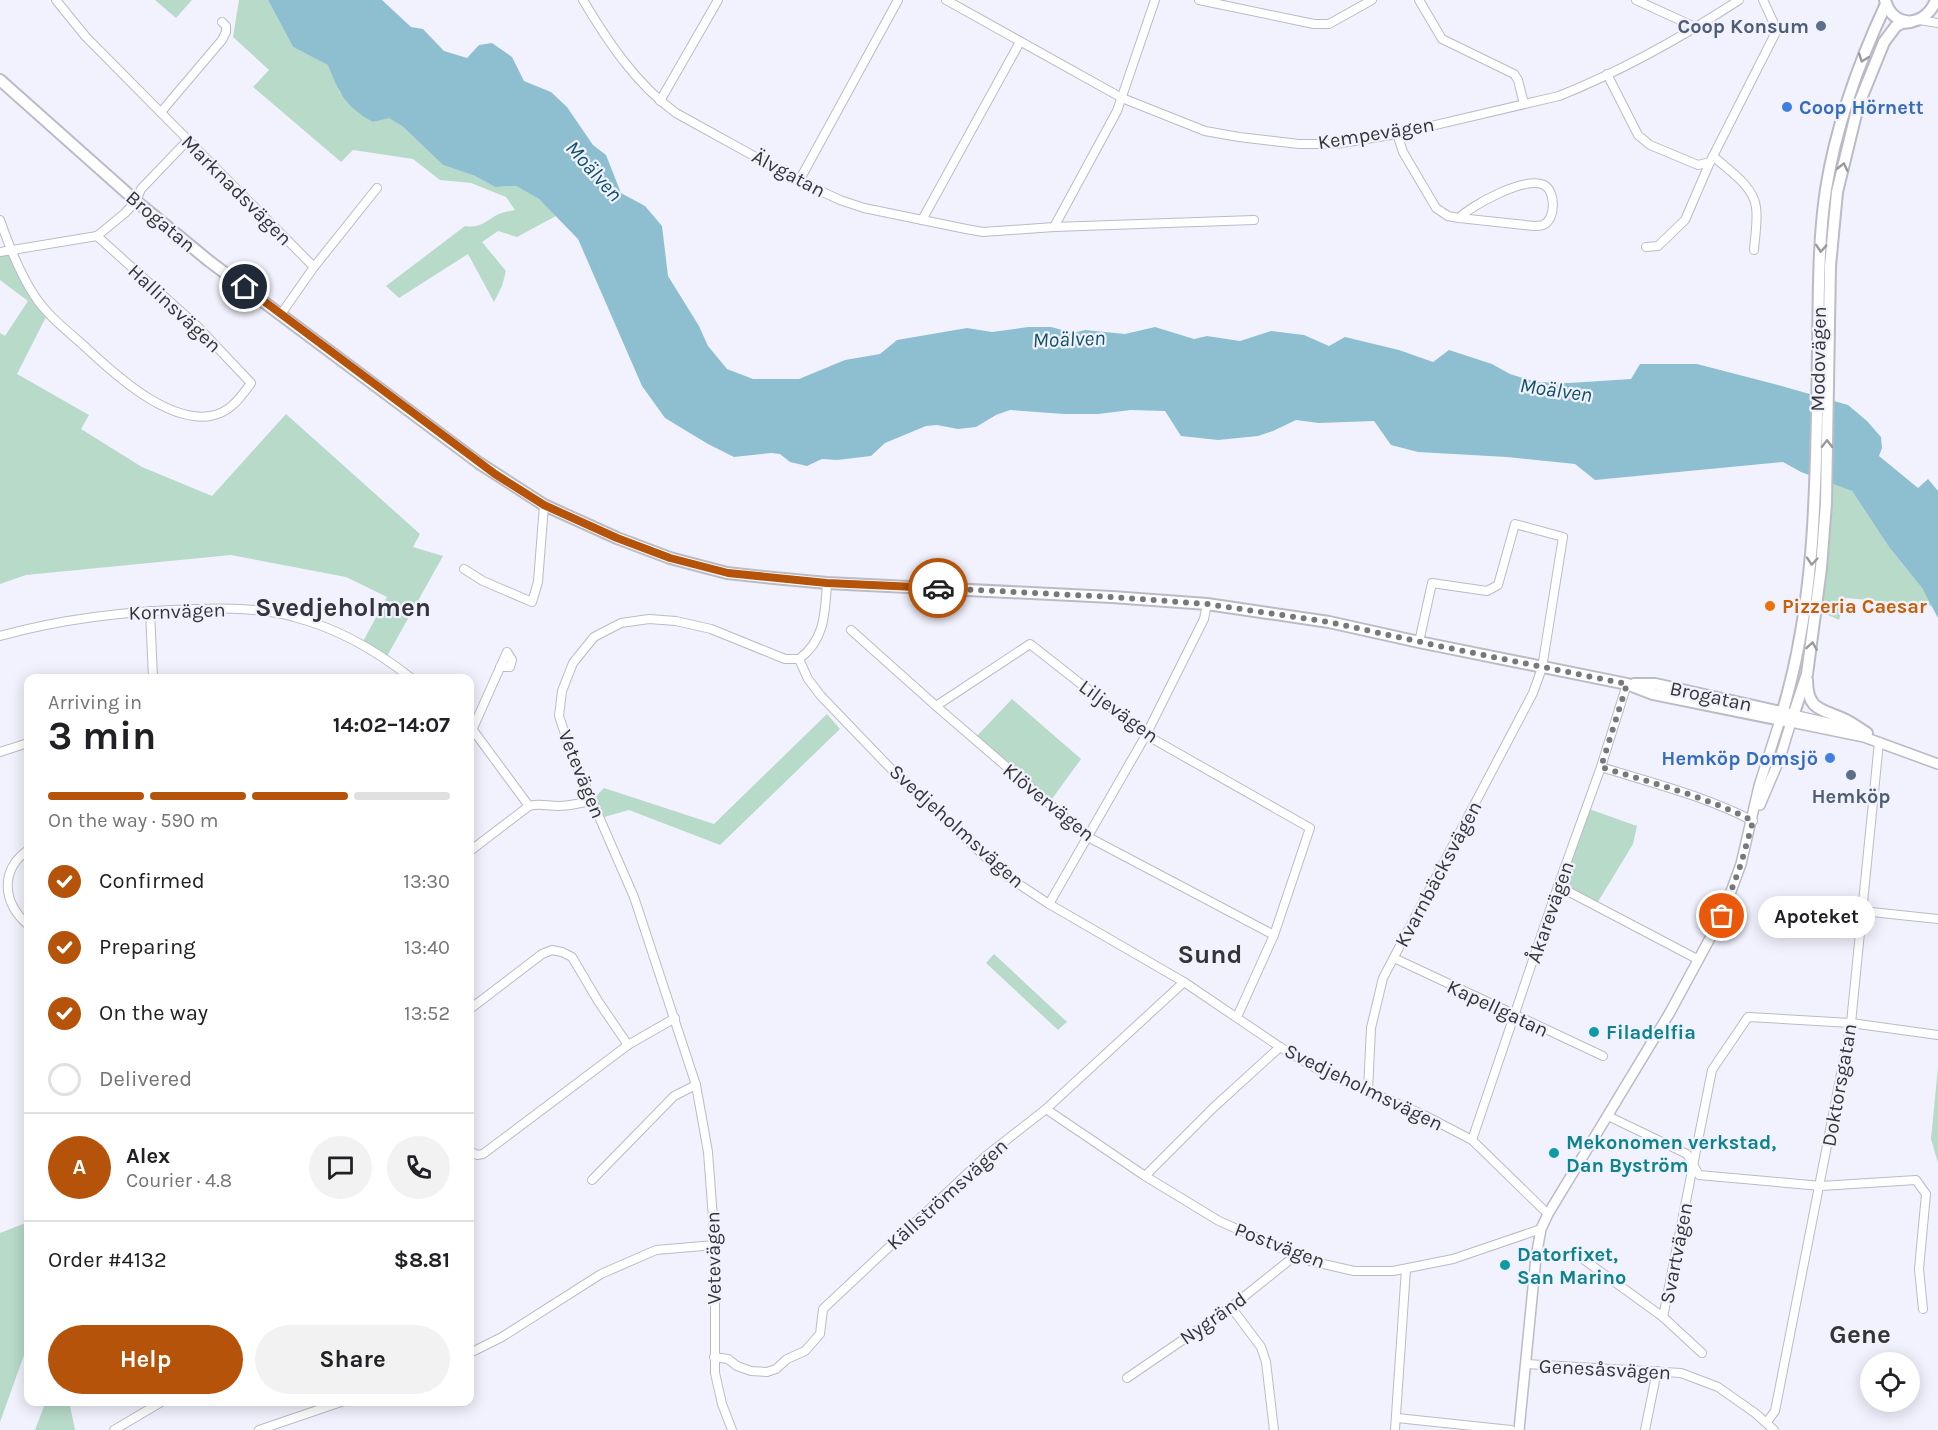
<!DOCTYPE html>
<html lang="en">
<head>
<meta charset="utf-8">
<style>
  :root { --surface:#fff; --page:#f2f2f2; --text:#202124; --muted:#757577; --line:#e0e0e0; --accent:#b45309 }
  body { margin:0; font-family:Karla,sans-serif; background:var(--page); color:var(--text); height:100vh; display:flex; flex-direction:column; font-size:22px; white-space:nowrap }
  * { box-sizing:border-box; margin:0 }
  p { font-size:20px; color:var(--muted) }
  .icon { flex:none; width:33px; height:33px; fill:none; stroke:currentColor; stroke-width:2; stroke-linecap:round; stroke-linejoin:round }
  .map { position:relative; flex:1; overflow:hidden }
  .drawer { position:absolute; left:24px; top:674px; width:450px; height:732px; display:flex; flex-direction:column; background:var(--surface); border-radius:12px; box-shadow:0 3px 15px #0003 }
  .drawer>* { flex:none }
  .buttons { position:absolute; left:1860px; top:1352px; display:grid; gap:12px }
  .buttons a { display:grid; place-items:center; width:60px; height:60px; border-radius:50%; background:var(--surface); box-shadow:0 3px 15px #0003; font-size:30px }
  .pin { position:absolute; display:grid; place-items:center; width:51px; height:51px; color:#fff; margin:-26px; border:3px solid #fff; border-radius:50%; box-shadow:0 2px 6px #0007 }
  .courier { position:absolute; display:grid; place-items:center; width:60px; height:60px; margin:-30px; border:4px solid #b45309; border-radius:50%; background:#fff; color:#222; box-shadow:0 2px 8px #0007 }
  .bubble { position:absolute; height:42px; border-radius:21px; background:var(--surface); box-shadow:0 3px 15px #0003; font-size:20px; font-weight:700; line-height:42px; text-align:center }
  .head em { font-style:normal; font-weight:700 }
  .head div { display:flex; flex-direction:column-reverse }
  .head { display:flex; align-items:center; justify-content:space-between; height:102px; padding:0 24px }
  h1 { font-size:39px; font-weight:700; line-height:45px }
  .bar { display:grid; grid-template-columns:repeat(4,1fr); gap:9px 6px; align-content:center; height:72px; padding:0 24px }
  .bar i { height:8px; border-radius:4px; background:var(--line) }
  .bar .on { background:var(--accent) }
  .bar p { grid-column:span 4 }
  .line { display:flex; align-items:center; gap:15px; padding:0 24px; border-top:2px solid var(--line) }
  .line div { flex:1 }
  .round { display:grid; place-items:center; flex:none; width:63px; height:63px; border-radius:32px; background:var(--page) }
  ol { padding:0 24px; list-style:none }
  li { display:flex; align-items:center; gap:18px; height:66px }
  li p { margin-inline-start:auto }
  li .icon { padding:6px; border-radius:50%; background:var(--accent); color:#fff; stroke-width:4 }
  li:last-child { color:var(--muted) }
  li i { width:33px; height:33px; border:3px solid var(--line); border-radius:50% }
  .primary-button { display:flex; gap:12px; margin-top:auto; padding:12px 24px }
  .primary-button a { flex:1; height:69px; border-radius:36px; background:var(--accent); color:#fff; font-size:24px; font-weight:700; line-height:69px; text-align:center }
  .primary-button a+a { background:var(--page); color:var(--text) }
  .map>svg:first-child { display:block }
  .green { fill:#b7dac9 }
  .water { fill:#8ebfd1 }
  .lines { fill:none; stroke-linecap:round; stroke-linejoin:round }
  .minor-casing { stroke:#bbbbc6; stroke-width:10 }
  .tertiary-casing { stroke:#bbbbc6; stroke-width:12 }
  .secondary-casing { stroke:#bbbbc6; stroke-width:14 }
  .minor { stroke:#fff; stroke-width:8 }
  .tertiary { stroke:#fff; stroke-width:9 }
  .secondary { stroke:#fff; stroke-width:10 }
  .oneway { stroke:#9a9a9c }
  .done { stroke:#77777e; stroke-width:6; stroke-dasharray:0 10.8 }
  .route { stroke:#b45309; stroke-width:8 }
  .service-dot { fill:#5c6f8a; stroke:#f2f2fe; stroke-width:2 }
  .shop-dot { fill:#3f7fe0; stroke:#f2f2fe; stroke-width:2 }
  .food-dot { fill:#e8710a; stroke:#f2f2fe; stroke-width:2 }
  .culture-dot { fill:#0f9aa8; stroke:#f2f2fe; stroke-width:2 }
  .labels { text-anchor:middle; stroke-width:4.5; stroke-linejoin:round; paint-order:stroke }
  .service-label { font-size:20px; font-weight:bold; fill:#4e5e75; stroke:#f2f2fe; text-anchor:end }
  .shop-label { font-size:20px; font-weight:bold; fill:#366cbe; stroke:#f2f2fe; text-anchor:start }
  .street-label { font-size:20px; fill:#353539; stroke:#f2f2fe }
  .food-label { font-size:20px; font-weight:bold; fill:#c56008; stroke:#f2f2fe; text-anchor:start }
  .culture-label { font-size:20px; font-weight:bold; fill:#0d838f; stroke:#f2f2fe; text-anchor:start }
  .water-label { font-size:21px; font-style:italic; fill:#0e5265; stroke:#f2f2fe }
  .district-label { font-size:26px; font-weight:bold; fill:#353539; stroke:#f2f2fe }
</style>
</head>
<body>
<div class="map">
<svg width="1938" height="1430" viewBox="0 0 1938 1430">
  <rect width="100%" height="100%" fill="#f2f2fe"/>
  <g class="green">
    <path d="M155 0H192L176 18Z"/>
    <path d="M239 0H268L293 47 329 65 340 93 373 122 389 117 402 126 443 165 475 176 495 187 516 186 539 199 556 216 517 237 498 231 482 242 506 271 502 286 494 302 468 254 399 298 386 286 465 226C481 229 486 220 499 214 504 212 510 211 515 210L506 197 471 183 440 180 413 159 353 150 341 162 253 87 269 70 233 37Z"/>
    <path d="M10 249 48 313 17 374 89 415 81 429 142 467 212 496 286 414 420 534 413 547 443 556 386 658 361 645 387 597 346 577 231 555 26 575 0 584V333L5 336 28 301 0 280V252Z"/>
    <path d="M1827 481 1852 491 1889 547 1922 588 1932 606 1846 598 1839 620 1817 610Z"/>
    <path d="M1012 699 1081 759 1049 803 974 739Z"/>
    <path d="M827 714 840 729 720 845 629 810 604 817 594 798 604 788 714 824Z"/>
    <path d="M1586 808 1637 826 1633 844 1596 905 1558 886Z"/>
    <path d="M994 954 1067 1022 1058 1030 986 963Z"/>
    <path d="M1938 1067V1163L1931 1139Z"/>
    <path d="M28 1222V1344L0 1422V1233Z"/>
    <path d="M46 1401H69L75 1430H35Z"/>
  </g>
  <path class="water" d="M268 0H382L411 27 423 29 444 51 467 58 479 45 492 43 512 57 524 81 551 92 567 107 593 145 606 155 621 193 645 206 662 226 668 276 699 326 708 346 727 369 753 379H799L845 360 880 354 897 340 967 328 992 332 1028 327H1051L1073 333 1085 330 1125 334 1155 327 1194 339 1207 336 1240 341 1271 331 1304 335 1329 346 1345 337 1399 350 1433 362 1449 350 1492 364 1510 374 1536 382 1569 383 1631 379 1640 364H1697L1778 385 1848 405 1867 421 1881 437 1882 448 1879 456 1918 488 1928 479 1938 491V618L1922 588 1889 547 1852 491 1801 472 1783 462 1595 480 1575 464 1507 457 1418 452 1391 445 1374 421 1319 423 1296 420 1273 431 1258 436 1218 440 1181 436 1165 411 1131 410 1098 414H1064L1010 410 996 415 976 427 958 429 937 425 926 426 885 443 871 456 837 460 822 459 807 466 790 462 780 454 771 453 734 457 708 444 665 418 642 386 578 239 539 199 516 186 495 187 475 176 443 165 402 126 389 118 373 122C345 106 340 95 328 65L293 47Z"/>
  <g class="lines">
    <g class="minor-casing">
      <g id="minor">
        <path d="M56 0 86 37 314 267"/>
        <path d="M583 0C608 42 636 84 676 113L799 181 840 200 864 208 966 229 983 232 1054 227 1254 220"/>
        <path d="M946 0 1122 98 1205 131 1239 137 1299 144H1336L1397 134 1559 96C1619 72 1684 36 1739 0"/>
        <path d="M1199 0 1314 24H1329L1372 0"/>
        <path d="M1419 0 1442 39 1514 74 1518 80 1524 104"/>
        <path d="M1636 0 1695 27"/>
        <path d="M1919 20 1938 23"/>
        <path d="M1607 74 1638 135 1650 145 1698 165 1710 162"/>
        <path d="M660 101 718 0"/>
        <path d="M161 112 222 40 226 32V26L222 22"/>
        <path d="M1397 134 1403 152 1436 208 1448 216 1459 218 1534 226C1537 226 1540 226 1543 225 1556 220 1556 191 1544 185 1525 176 1472 205 1459 218"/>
        <path d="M1713 156C1728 170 1753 185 1756 207 1758 220 1755 236 1754 250"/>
        <path d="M799 181 898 0"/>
        <path d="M0 220C9 246 19 272 34 295 46 314 65 329 82 344 112 372 166 423 210 416 230 413 240 398 251 383L197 326 97 236"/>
        <path d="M922 220 1020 42"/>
        <path d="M1054 227 1117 111 1155 0"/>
        <path d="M1646 247 1658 246 1685 220 1710 162 1777 30 1763 0"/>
        <path d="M0 252 97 236 125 213 136 201 141 189 187 141"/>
        <path d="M281 314 314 267 377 188"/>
        <path d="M464 569 483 581 532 602 538 582 544 505"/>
        <path d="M827 583C825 613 825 640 799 659L808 679 821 696 895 773 1005 875 1049 904 1184 982 1280 1047 1319 1070 1422 1114 1472 1140 1548 1214"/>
        <path d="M150 611 153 678"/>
        <path d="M851 630 936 706 1088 837 1274 935"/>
        <path d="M0 636C64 618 128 611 194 609 228 608 262 608 294 617 337 628 377 651 411 678"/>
        <path d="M936 706 1030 644 1146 735 1310 828 1274 935 1237 1017"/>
        <path d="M470 726 529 806C540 803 547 806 558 806 570 806 580 803 592 801"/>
        <path d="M473 728 507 652 512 660 510 667H500"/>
        <path d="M0 752 28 743"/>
        <path d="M1601 767C1652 783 1705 796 1753 821"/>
        <path d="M28 850C0 870 2 902 28 925"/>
        <path d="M470 851 529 806"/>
        <path d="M1558 886 1699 960"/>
        <path d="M1049 904 1146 735 1204 619 1207 604"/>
        <path d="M1862 911 1938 919"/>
        <path d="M1394 958 1603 1056"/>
        <path d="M470 1009 542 954 552 950 562 952 572 957 598 1001 628 1045"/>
        <path d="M1368 1090 1371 1028 1383 978 1533 693 1542 668 1563 537 1515 524 1498 585 1487 591 1432 583 1419 642"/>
        <path d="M1046 1109 1145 1176 1219 1221 1310 1261 1354 1271H1393L1453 1259 1541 1229"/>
        <path d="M1608 1116 1687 1154 1699 1175 1821 1186 1916 1180 1926 1194 1919 1269 1923 1309"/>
        <path d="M1472 1140 1558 886 1601 767 1627 684"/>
        <path d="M470 1151 477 1155 483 1154 628 1045 675 1018"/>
        <path d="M1145 1176 1213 1108 1280 1047"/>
        <path d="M592 1180 674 1096 696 1085"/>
        <path d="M1576 1254 1663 1317 1712 1070 1748 1017 1851 1023 1938 1035"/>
        <path d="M1231 1307 1261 1347 1266 1362 1274 1430"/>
        <path d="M1663 1317 1702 1353"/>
        <path d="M470 1353 502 1337 601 1274 656 1250 715 1245"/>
        <path d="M714 1357 728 1359 737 1366 751 1371 767 1372 776 1369 787 1359 805 1351 820 1334 823 1309 986 1156 1046 1109 1184 982"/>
        <path d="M1526 1364 1681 1373 1718 1387 1755 1413 1774 1430"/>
        <path d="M1127 1378 1231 1307 1296 1255"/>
        <path d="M1397 1418 1511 1430"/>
        <path d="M1767 1422 1775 1411 1851 1023 1879 742"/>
        <path d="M114 1430 163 1401"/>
        <path d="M259 1430 344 1401"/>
        <path d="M732 1430 722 1404 715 1373V1245L708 1152 696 1085 634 897 572 755 559 716 562 691 573 663 594 637 621 623 649 619 676 621 711 629 785 659H799"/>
        <path d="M1395 1430 1406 1269"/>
        <path d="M1645 1430 1657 1371"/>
      </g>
    </g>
    <g class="tertiary-casing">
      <g id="tertiary">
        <path d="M1793 715 1859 730"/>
        <path d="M1760 805 1780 758 1791 722 1864 737 1938 764"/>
        <path d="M1519 1430 1536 1257 1541 1229 1548 1214 1669 1014 1722 916 1741 864 1759 786 1780 720"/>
      </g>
    </g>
    <g class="secondary-casing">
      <g id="secondary">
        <path d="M1885 0C1893 30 1926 27 1936 0"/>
        <path d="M0 80 136 201 209 261 479 463 544 505 617 538 670 558 727 573 774 578 827 583 1112 597 1207 604 1329 622 1419 642 1627 684 1653 694 1791 722 1807 674 1821 568 1826 503 1830 266 1837 192 1858 106 1884 42 1896 26 1902 23 1911 22"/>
        <path d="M1807 680C1807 712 1824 709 1846 720 1854 724 1860 729 1867 733"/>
        <path d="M1634 684H1655L1789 714"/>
        <path d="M1780 720C1818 599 1816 473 1818 348 1819 295 1818 242 1826 189 1836 126 1859 62 1886 4"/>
      </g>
    </g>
    <use href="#minor" class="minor"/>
    <use href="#tertiary" class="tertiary"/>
    <use href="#secondary" class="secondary"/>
  </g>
  <defs><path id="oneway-chevron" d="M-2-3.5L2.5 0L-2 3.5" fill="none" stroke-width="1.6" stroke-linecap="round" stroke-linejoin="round" transform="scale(1.5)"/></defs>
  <g class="oneway">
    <use href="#oneway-chevron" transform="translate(1863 58) rotate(110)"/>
    <use href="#oneway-chevron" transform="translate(1843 167) rotate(-77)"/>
    <use href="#oneway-chevron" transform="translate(1821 248) rotate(94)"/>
    <use href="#oneway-chevron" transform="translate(1827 444) rotate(-89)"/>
    <use href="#oneway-chevron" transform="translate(1812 561) rotate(95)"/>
    <use href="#oneway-chevron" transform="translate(1812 646) rotate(-81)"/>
  </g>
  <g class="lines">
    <path class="done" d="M938 588 1112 597 1207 604 1329 622 1439 646 1627 684 1601 767C1651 783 1705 796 1753 821L1741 864 1722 916"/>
    <path class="route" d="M245 287 495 474 544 505 617 538 670 558 728 573 827 583 938 588"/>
  </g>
  <g class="service-dot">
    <circle cx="1821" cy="26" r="6"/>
    <circle cx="1851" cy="775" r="6"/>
  </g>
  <g class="shop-dot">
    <circle cx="1787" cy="107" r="6"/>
    <circle cx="1830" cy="758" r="6"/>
  </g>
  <circle class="food-dot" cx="1770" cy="606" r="6"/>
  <g class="culture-dot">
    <circle cx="1594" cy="1032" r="6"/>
    <circle cx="1554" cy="1153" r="6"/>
    <circle cx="1505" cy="1265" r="6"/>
  </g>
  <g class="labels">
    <g class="service-label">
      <text x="1809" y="33">Coop Konsum</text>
      <text x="1851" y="803" text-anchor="middle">Hemköp</text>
    </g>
    <g class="shop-label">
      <text x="1799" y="114">Coop Hörnett</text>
      <text x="1818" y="765" text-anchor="end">Hemköp Domsjö</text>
    </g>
    <g class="street-label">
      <text transform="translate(1376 133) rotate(-9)" y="7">Kempevägen</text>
      <text transform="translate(789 173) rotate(28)" y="7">Älvgatan</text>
      <text transform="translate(237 190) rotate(45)" y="7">Marknadsvägen</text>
      <text transform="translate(161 221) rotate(40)" y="7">Brogatan</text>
      <text transform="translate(175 308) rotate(43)" y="7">Hallinsvägen</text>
      <text transform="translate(1818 359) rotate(-89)" y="7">Modovägen</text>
      <text transform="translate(177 611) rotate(-2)" y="7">Kornvägen</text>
      <text transform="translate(1711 696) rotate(12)" y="7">Brogatan</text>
      <text transform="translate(1119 711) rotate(36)" y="7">Liljevägen</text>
      <text transform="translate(582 774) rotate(68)" y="7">Vetevägen</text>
      <text transform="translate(1049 802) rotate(39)" y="7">Klövervägen</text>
      <text transform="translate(957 826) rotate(42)" y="7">Svedjeholmsvägen</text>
      <text transform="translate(1438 874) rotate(-62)" y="7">Kvarnbäcksvägen</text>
      <text transform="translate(1550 912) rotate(-71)" y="7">Åkarevägen</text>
      <text transform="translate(1498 1008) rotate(25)" y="7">Kapellgatan</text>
      <text transform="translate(1839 1085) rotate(-80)" y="7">Doktorsgatan</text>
      <text transform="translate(1364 1087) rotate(26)" y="7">Svedjeholmsvägen</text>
      <text transform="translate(947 1194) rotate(-42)" y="7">Källströmsvägen</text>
      <text transform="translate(1280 1245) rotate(21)" y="7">Postvägen</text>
      <text transform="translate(1676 1253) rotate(-79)" y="7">Svartvägen</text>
      <text transform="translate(713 1258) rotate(-91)" y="7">Vetevägen</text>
      <text transform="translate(1213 1318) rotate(-35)" y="7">Nygränd</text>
      <text transform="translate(1605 1369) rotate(3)" y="7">Genesåsvägen</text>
    </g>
    <g class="food-label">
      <text x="1782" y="613">Pizzeria Caesar</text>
    </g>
    <g class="culture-label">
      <text x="1606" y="1039">Filadelfia</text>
      <text x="1566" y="1149">Mekonomen verkstad,<tspan x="1566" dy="23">Dan Byström</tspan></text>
      <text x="1517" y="1261">Datorfixet,<tspan x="1517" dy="23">San Marino</tspan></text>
    </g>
    <g class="water-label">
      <text transform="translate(594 171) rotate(48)" y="7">Moälven</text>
      <text transform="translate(1069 339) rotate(-2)" y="7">Moälven</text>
      <text transform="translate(1556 390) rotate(8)" y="7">Moälven</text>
    </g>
    <g class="district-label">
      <text x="343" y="616">Svedjeholmen</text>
      <text x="1210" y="963">Sund</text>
      <text x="1860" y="1343">Gene</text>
    </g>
  </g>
</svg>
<div class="buttons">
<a><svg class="icon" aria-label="locate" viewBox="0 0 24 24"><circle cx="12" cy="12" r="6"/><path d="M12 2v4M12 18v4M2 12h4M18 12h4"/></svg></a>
</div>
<div class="pin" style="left:1722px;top:916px;background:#ea580c"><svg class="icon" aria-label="bag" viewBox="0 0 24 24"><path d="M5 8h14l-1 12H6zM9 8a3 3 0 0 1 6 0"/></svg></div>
<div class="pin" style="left:245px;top:287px;background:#1f2937"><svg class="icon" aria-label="home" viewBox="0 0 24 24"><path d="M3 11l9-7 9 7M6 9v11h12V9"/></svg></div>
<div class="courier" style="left:938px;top:588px"><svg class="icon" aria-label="car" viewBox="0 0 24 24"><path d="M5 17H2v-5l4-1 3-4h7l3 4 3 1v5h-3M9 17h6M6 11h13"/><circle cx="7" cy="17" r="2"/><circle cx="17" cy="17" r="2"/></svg></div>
<div class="bubble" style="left:1758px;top:896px;width:117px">Apoteket</div>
<section class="drawer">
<div class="head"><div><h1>3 min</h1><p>Arriving in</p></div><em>14:02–14:07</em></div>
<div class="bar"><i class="on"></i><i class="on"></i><i class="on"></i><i></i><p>On the way · 590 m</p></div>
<ol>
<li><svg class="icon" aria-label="check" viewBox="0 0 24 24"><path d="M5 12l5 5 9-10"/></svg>Confirmed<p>13:30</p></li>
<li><svg class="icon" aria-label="check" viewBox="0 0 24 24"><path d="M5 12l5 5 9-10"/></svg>Preparing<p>13:40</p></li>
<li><svg class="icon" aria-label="check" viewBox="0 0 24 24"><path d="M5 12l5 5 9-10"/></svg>On the way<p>13:52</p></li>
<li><i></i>Delivered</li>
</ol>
<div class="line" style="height:108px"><b class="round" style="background:var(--accent);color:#fff">A</b><div><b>Alex</b><p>Courier · 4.8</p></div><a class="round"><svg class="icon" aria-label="chat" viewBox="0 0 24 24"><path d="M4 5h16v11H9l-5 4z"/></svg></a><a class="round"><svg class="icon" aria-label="phone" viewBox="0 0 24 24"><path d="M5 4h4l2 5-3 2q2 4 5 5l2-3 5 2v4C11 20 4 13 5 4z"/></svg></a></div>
<div class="line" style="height:78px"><div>Order #4132</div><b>$8.81</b></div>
<div class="primary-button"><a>Help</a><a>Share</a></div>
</section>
</div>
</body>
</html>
